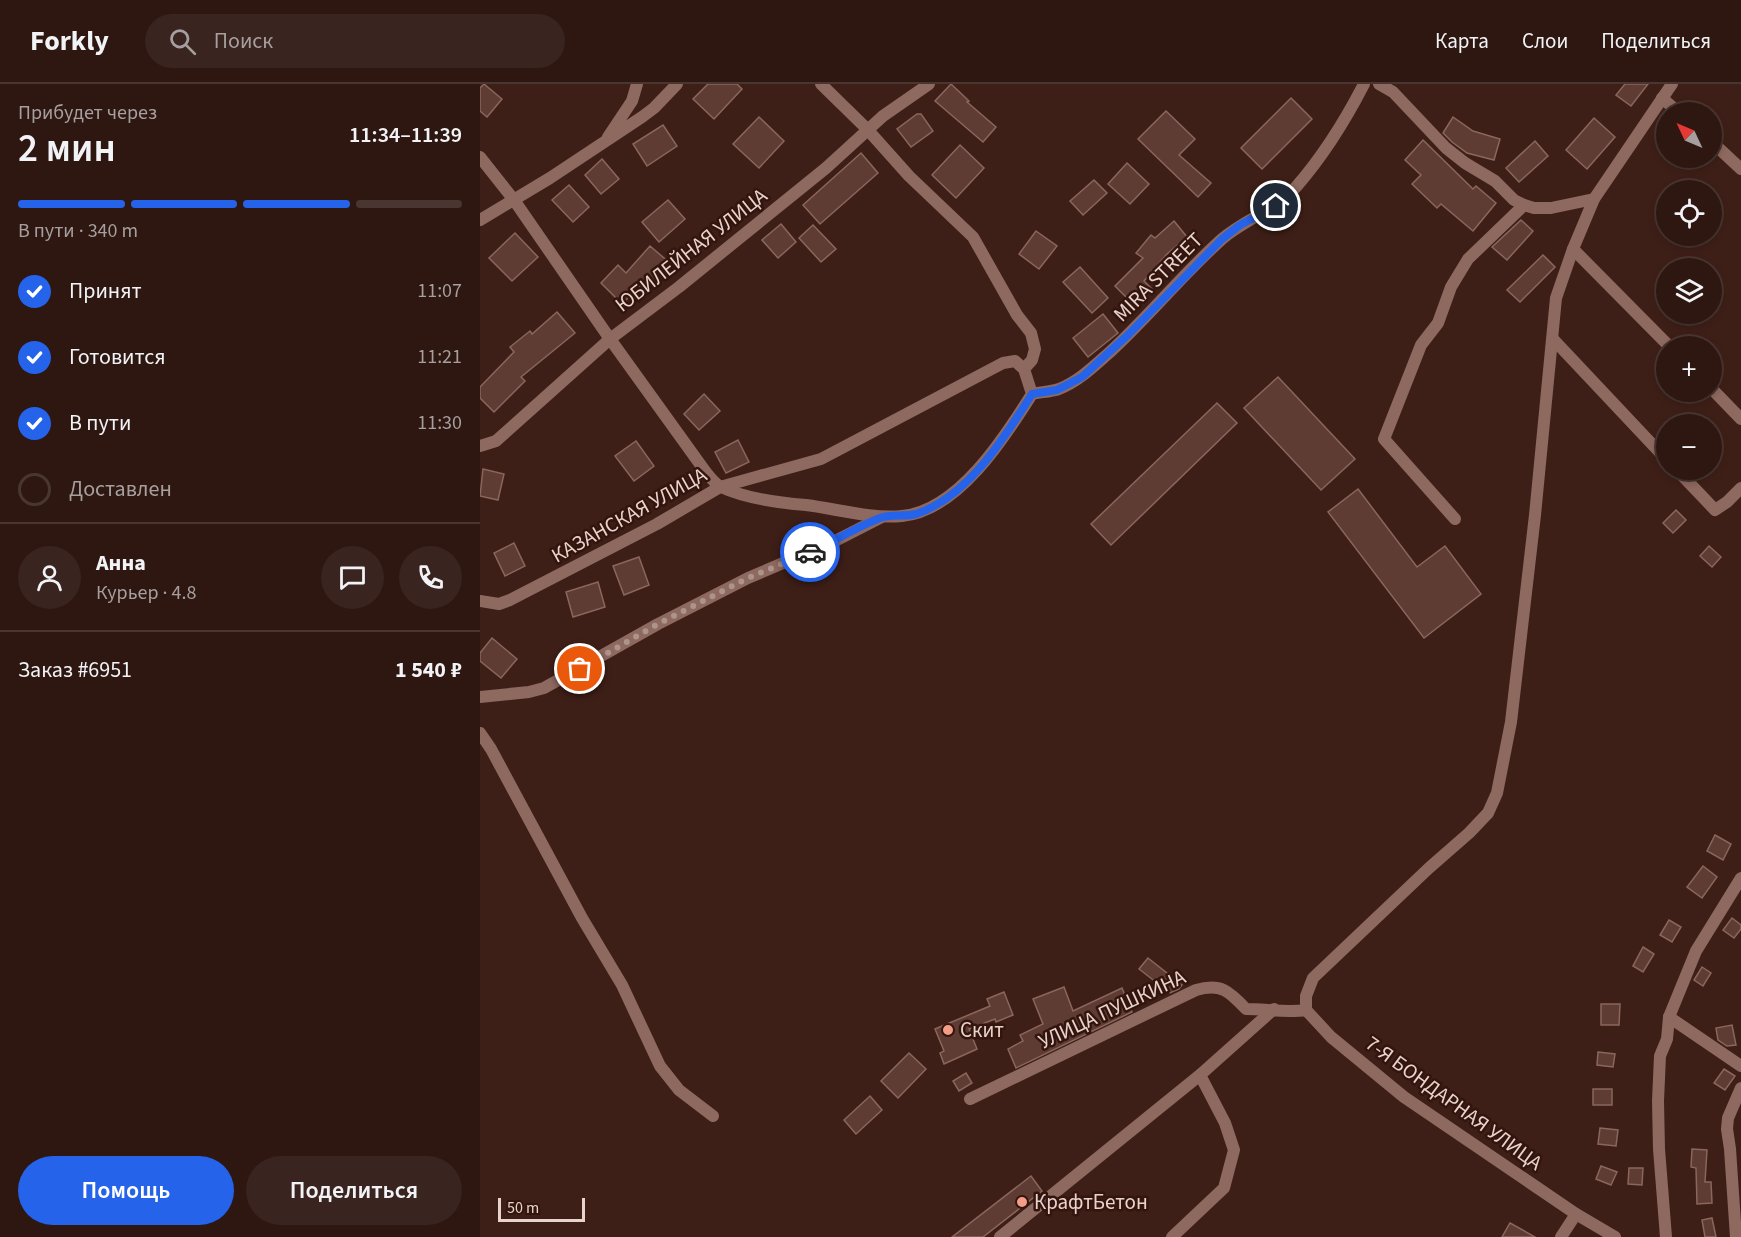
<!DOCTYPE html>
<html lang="ru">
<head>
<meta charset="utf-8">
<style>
  :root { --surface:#2e1711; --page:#3a241f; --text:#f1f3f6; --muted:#a79f9f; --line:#493631; --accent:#2563eb }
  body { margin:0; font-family:"Source Sans 3",sans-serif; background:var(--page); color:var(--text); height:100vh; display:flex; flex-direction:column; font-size:22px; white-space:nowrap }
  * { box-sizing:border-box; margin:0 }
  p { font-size:20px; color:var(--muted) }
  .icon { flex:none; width:33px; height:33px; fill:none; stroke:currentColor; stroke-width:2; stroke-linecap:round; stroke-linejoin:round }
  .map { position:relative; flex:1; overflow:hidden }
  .panel { display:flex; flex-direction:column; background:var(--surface); width:480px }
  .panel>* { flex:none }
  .needle { width:39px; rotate:314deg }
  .fabs { position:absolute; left:1176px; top:18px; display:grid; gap:12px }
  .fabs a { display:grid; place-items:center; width:66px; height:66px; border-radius:50%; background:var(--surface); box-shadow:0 3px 9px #0003,0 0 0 2px var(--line); font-size:30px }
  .scale { position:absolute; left:18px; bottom:15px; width:87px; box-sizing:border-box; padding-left:6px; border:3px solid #e8d3cd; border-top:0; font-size:16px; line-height:21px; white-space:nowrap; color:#e8d3cd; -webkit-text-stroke:4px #33150e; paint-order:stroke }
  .pin { position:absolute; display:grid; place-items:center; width:51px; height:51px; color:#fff; margin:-26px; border:3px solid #fff; border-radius:50%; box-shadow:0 2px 6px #0007 }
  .courier { position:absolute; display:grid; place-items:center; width:60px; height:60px; margin:-30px; border:4px solid #2563eb; border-radius:50%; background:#fff; color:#222; box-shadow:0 2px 8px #0007 }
  .head em { font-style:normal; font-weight:600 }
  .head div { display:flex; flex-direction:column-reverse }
  .head { display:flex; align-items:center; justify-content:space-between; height:102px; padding:0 18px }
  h1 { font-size:39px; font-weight:600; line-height:45px }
  .bar { display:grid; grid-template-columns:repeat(4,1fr); gap:9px 6px; align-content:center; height:72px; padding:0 18px }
  .bar i { height:8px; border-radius:4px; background:var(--line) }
  .bar .on { background:var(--accent) }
  .bar p { grid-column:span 4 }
  .line { display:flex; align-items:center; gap:15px; padding:0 18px; border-top:2px solid var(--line) }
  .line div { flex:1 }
  .round { display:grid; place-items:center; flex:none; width:63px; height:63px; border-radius:32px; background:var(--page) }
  ol { padding:0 18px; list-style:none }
  li { display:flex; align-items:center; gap:18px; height:66px }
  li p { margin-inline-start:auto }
  li .icon { padding:6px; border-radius:50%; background:var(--accent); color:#fff; stroke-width:4 }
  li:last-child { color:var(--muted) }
  li i { width:33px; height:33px; border:3px solid var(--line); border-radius:50% }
  .button { display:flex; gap:12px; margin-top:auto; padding:12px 18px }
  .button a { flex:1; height:69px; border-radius:36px; background:var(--accent); color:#fff; font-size:24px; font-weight:600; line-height:69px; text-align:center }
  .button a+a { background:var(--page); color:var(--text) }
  header { display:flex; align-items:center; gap:36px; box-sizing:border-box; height:84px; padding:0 30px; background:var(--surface); border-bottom:2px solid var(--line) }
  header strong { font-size:28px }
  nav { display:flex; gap:33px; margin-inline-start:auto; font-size:21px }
  .search { width:420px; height:54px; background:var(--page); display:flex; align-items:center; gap:15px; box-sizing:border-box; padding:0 21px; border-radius:33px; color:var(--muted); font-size:22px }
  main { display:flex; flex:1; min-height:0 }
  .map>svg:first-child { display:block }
  .building { fill:#5e3c33; stroke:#8a665c; stroke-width:1.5 }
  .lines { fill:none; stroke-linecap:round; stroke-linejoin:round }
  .minor { stroke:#8e695f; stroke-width:12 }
  .done { stroke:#ac948d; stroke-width:6; stroke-dasharray:0 10.8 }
  .route { stroke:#2563eb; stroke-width:8 }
  .poi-dot { fill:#f49e87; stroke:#33150e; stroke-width:2 }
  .labels { text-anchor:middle; stroke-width:5; stroke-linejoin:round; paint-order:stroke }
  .street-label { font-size:21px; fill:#e8d3cd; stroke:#33150e }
  .poi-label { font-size:21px; fill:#e8d3cd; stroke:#33150e; text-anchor:start }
</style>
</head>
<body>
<header>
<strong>Forkly</strong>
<div class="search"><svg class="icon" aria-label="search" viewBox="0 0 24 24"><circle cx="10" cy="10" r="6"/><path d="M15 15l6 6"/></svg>Поиск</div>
<nav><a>Карта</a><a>Слои</a><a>Поделиться</a></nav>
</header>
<main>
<section class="panel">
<div class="head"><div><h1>2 мин</h1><p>Прибудет через</p></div><em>11:34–11:39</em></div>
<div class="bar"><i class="on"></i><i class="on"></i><i class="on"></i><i></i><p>В пути · 340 m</p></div>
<ol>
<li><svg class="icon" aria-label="check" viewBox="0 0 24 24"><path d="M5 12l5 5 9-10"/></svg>Принят<p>11:07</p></li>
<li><svg class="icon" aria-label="check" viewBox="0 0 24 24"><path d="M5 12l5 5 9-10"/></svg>Готовится<p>11:21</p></li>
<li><svg class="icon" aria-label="check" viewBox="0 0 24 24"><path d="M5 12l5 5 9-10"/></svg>В пути<p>11:30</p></li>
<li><i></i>Доставлен</li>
</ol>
<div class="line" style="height:108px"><a class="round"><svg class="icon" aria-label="person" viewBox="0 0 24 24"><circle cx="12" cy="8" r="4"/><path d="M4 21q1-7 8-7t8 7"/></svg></a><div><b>Анна</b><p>Курьер · 4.8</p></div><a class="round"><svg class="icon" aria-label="chat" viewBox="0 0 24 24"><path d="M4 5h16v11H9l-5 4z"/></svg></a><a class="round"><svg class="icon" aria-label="phone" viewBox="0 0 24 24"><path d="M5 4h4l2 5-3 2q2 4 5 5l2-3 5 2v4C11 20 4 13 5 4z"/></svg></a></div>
<div class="line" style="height:78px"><div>Заказ #6951</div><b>1 540 ₽</b></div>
<div class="button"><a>Помощь</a><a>Поделиться</a></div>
</section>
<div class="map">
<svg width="1261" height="1153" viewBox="0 0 1261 1153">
  <rect width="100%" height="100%" fill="#3e1f17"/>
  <g class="building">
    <path d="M4 0 22 15 7 33 0 27V4Z"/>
    <path d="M228 0H257L262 5 234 35 213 15Z"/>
    <path d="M471 0 489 17 487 18 516 43 503 58 455 17Z"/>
    <path d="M1145 0H1168L1151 22 1136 11Z"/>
    <path d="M811 14 832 35 782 85 761 64Z"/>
    <path d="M686 27 715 55 699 71 731 99 718 113 658 55Z"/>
    <path d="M437 30H441L453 47 431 63 417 45Z"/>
    <path d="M279 33 304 57 279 84 253 60Z"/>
    <path d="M973 33 993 47 1020 55 1014 76 987 69 972 58 963 49Z"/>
    <path d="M1114 34 1135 53 1107 85 1086 66Z"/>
    <path d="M183 41 197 62 167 82 153 60Z"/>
    <path d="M943 56 993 105 996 102 1016 119 993 147 961 120 957 124 932 100 941 91 925 76Z"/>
    <path d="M1055 57 1068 72 1039 98 1026 84Z"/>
    <path d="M480 61 504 84 476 114 452 91Z"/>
    <path d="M381 69 398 89 340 140 323 121Z"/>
    <path d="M122 75 139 95 121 110 105 91Z"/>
    <path d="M647 79 669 100 650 120 628 100Z"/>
    <path d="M614 96 627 109 603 131 590 117Z"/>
    <path d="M89 101 109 123 93 138 72 116Z"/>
    <path d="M188 116 205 135 179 158 162 138Z"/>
    <path d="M1041 136 1053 147 1027 176 1012 163Z"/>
    <path d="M694 137 707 153 687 170 664 197 672 205 655 222 635 202 663 174 656 169 671 151 675 154Z"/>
    <path d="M301 140 316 158 298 174 282 156Z"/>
    <path d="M333 141 356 165 341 178 319 154Z"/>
    <path d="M556 147 577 162 559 185 539 170Z"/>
    <path d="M35 149 58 173 32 197 9 174Z"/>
    <path d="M170 162 191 180 173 200 167 195 142 220 121 199 138 181 146 189Z"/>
    <path d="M1063 171 1075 183 1040 218 1027 206Z"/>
    <path d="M600 183 628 214 612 229 583 198Z"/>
    <path d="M77 228 95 249 41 293 45 297 14 328 0 314V303L34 268 30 263 50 247 52 250Z"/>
    <path d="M623 230 638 249 608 273 593 254Z"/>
    <path d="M798 293 875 375 841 406 764 324Z"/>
    <path d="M224 310 240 327 219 346 204 330Z"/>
    <path d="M737 319 757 339 631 461 611 440Z"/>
    <path d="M258 356 269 378 246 389 235 368Z"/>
    <path d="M156 357 174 382 154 397 135 372Z"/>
    <path d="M3 385 24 390 18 416 0 412Z"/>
    <path d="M878 405 937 483 965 462 1001 510 944 554 848 428Z"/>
    <path d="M1196 426 1206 436 1193 449 1183 439Z"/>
    <path d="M34 459 45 482 25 492 14 469Z"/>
    <path d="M1229 462 1241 473 1232 483 1220 472Z"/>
    <path d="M159 473 169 501 144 511 133 482Z"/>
    <path d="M118 498 125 523 93 533 86 508Z"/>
    <path d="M12 554 37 575 21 594 0 577V569Z"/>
    <path d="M1235 751 1251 760 1243 776 1227 767Z"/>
    <path d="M1223 782 1237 793 1222 814 1207 803Z"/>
    <path d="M1252 834 1261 841V845L1254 854 1243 846Z"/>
    <path d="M1189 836 1201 843 1192 858 1180 851Z"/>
    <path d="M1163 863 1174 870 1163 888 1153 882Z"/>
    <path d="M668 874 702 901 699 905 690 909 659 885Z"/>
    <path d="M1222 883 1231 889 1223 902 1214 896Z"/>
    <path d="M584 903 593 927 642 904 652 928 536 984 528 965 543 957 540 951 563 940 553 915Z"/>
    <path d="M524 908 533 931 516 938 515 935 489 945 497 965 464 980 460 969 464 967 455 945 510 922 507 915Z"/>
    <path d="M1121 920H1140L1139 941H1121Z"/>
    <path d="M1252 941 1256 961 1247 962 1238 956 1236 944Z"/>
    <path d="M1118 968 1135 970 1133 983 1117 981Z"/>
    <path d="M429 969 446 985 418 1014 401 997Z"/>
    <path d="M1244 985 1255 992 1245 1006 1234 999Z"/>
    <path d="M486 989 492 999 479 1007 473 997Z"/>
    <rect x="1113" y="1005" width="19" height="16"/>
    <path d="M390 1012 402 1026 376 1050 364 1036Z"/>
    <path d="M1120 1044 1138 1046 1136 1062 1118 1060Z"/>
    <path d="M1212 1065 1227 1066 1225 1098H1231L1232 1119 1217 1120 1216 1084 1211 1083Z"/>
    <path d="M1121 1082 1137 1088 1131 1101 1116 1095Z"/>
    <path d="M1149 1084H1163L1162 1101 1148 1100Z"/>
    <path d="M551 1092 562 1107 503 1153H472Z"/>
    <path d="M1232 1134 1236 1153H1225L1222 1136Z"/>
    <path d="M1030 1139 1055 1153H1022Z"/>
  </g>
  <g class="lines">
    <g class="minor">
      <path d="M899 0 913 8 966 64 985 79 1015 97 1034 116 1044 121 1054 124H1071L1114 115"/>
      <path d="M1182 14 1198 28"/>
      <path d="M128 53 152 17 157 0"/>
      <path d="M1232 58 1261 85"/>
      <path d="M0 73 34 116 130 255 225 387C229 392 235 400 241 403 264 414 301 419 326 421 358 425 390 435 422 432 478 427 525 353 552 310L544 285 552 276 555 265 551 249 537 231 493 153 429 92 387 45 341 0"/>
      <path d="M0 136 70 94 162 33 174 24 197 0"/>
      <path d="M1093 165 1189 262"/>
      <path d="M1073 255 1186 375"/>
      <path d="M1232 305 1261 335"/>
      <path d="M552 310C560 308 570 308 579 305 599 297 614 282 630 268 669 232 703 190 742 155 765 135 796 126 816 103 844 71 865 37 884 0"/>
      <path d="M0 362 16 357 130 255 199 203 346 84 403 32 449 0"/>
      <path d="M1197 386 1235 426 1247 418 1261 404"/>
      <path d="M975 435 904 355 941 261 958 239 971 203 988 175 1044 121"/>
      <path d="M0 517 19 520 30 516 177 440 240 403 341 375 523 279 535 277 544 285"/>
      <path d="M0 613 49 608 64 604 178 540 268 494 357 456 402 433"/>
      <path d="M0 649 11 665 102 834 142 901 180 982 199 1006 233 1032"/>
      <path d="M1189 933 1261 982"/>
      <path d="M490 1015 716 906C741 899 749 907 766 925 786 925 807 929 826 926"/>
      <path d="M520 1153 720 991 794 925"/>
      <path d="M692 1153 744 1104 754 1066 745 1039 720 991"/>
      <path d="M1081 1153 1096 1130"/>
      <path d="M1135 1153 1096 1130 924 1013 851 953 826 926V912L833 894 949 784 989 749 1008 729 1017 709 1031 638 1055 431 1076 214 1093 165 1114 115 1192 0"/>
      <path d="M1186 1153 1179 1065 1178 1017 1180 972 1187 955 1189 933 1216 867 1261 794"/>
      <path d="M1256 1153 1250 1065 1247 1045 1248 1034 1261 1004"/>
    </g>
  </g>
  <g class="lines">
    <path class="done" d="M100 585 178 540 268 494 330 468"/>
    <path class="route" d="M330 468C354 458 376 443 400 434 411 430 424 433 436 430 488 413 525 353 552 310L577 306 602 293 649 250 742 155 760 141 796 122"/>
  </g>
  <g class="poi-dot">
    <circle cx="468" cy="946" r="6"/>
    <circle cx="542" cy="1118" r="6"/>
  </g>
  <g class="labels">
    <g class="street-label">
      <text transform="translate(211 166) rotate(-38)" y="7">ЮБИЛЕЙНАЯ УЛИЦА</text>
      <text transform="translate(678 193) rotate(-45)" y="7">MIRA STREET</text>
      <text transform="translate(149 431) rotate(-29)" y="7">КАЗАНСКАЯ УЛИЦА</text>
      <text transform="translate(632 925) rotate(-25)" y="7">УЛИЦА ПУШКИНА</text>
      <text transform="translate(974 1019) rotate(36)" y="7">7-Я БОНДАРНАЯ УЛИЦА</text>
    </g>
    <g class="poi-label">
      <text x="480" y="953">Скит</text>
      <text x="554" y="1125">КрафтБетон</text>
    </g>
  </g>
</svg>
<div class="fabs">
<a><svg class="needle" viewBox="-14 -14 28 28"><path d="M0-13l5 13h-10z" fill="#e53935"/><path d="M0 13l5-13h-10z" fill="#a79f9f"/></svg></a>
<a><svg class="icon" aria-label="locate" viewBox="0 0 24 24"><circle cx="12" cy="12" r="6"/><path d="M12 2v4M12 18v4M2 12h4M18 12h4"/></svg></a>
<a><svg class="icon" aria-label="layers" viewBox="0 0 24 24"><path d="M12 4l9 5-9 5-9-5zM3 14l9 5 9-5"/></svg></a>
<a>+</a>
<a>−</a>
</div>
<div class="scale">50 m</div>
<div class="pin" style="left:100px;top:585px;background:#ea580c"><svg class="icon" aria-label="bag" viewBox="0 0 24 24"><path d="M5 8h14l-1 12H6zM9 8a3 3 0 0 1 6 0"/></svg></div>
<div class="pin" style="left:796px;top:122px;background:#1f2937"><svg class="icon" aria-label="home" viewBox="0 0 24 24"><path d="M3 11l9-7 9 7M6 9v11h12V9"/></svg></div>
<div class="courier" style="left:330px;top:468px"><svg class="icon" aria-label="car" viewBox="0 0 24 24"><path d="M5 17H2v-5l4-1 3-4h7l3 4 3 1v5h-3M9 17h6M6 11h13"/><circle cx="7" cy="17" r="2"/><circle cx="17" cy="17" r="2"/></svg></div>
</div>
</main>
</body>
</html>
